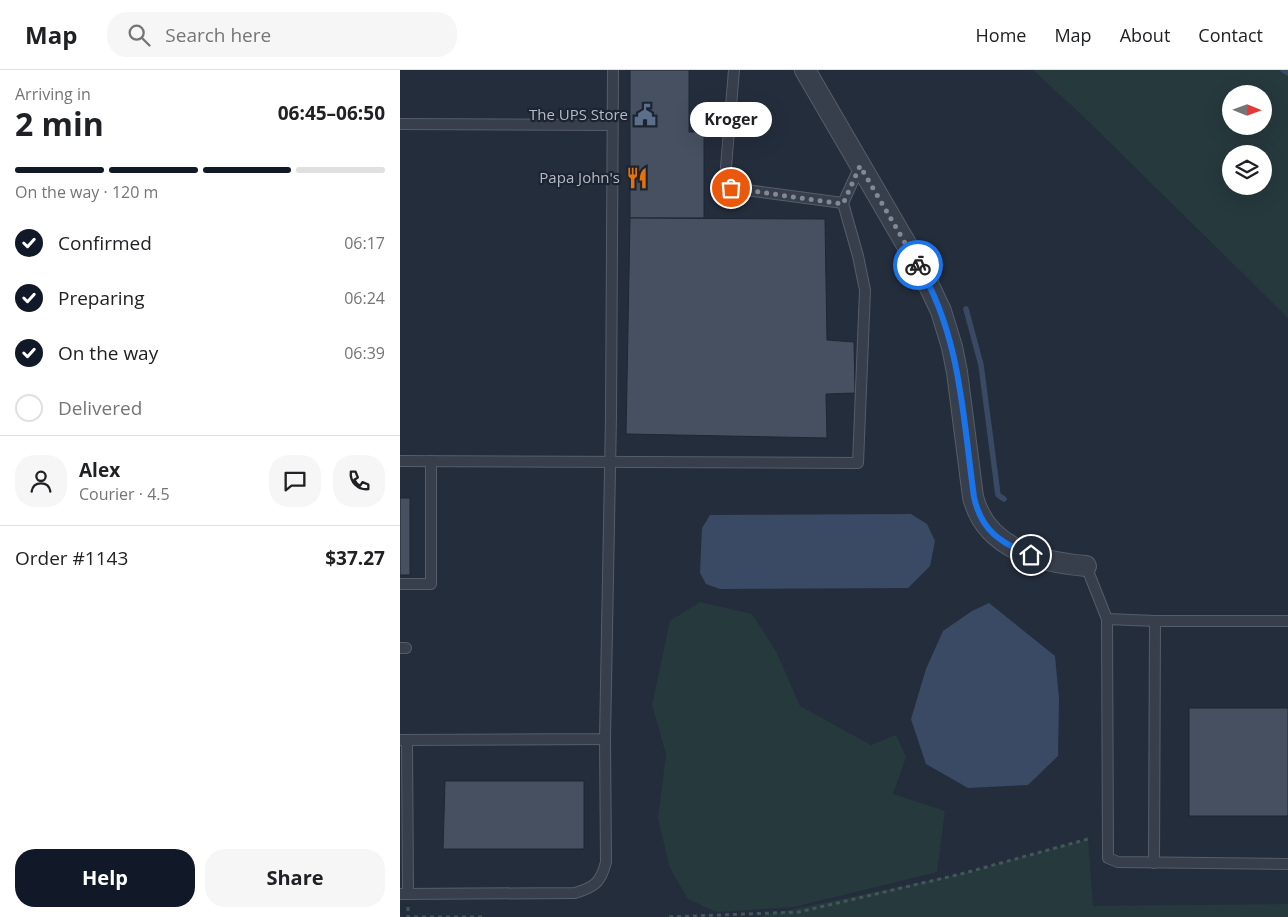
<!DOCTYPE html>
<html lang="en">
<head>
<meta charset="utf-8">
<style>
  :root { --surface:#fff; --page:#f6f6f6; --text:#202124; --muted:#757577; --line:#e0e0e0; --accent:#111827 }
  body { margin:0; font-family:"Open Sans",sans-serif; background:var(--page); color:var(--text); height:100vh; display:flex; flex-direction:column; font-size:19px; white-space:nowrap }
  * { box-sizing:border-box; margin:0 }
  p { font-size:16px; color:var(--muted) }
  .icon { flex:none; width:28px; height:28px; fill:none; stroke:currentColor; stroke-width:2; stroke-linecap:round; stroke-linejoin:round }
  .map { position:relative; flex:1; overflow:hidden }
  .sheet { display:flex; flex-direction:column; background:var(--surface); width:400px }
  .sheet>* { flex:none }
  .needle { width:32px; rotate:91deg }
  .tools { position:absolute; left:822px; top:15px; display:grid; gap:10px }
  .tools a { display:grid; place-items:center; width:50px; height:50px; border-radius:50%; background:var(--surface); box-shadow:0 5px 20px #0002; font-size:25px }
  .pin { position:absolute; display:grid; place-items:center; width:42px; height:42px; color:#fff; margin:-21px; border:2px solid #fff; border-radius:50%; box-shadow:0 1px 5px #0007 }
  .courier { position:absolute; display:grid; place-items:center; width:50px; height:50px; margin:-25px; border:4px solid #1a73e8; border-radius:50%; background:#fff; color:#222; box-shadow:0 1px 6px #0007 }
  .bubble { position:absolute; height:35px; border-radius:18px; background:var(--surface); box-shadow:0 5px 20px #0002; font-size:16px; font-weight:700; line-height:35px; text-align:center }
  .summary em { font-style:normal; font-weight:700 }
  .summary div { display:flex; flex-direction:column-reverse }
  .summary { display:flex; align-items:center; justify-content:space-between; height:85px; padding:0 15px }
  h1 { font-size:32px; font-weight:700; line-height:38px }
  .bar { display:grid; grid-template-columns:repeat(4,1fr); gap:8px 5px; align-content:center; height:60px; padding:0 15px }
  .bar i { height:6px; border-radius:4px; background:var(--line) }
  .bar .on { background:var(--accent) }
  .bar p { grid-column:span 4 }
  .line { display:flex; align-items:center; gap:12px; padding:0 15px; border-top:1px solid var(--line) }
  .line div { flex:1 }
  .round { display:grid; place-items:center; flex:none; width:52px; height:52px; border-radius:20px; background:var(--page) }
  ol { padding:0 15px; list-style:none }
  li { display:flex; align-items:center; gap:15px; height:55px }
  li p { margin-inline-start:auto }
  li .icon { padding:5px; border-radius:50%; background:var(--accent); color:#fff; stroke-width:4 }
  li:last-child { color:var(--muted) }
  li i { width:28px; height:28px; border:2px solid var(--line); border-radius:50% }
  .action { display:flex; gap:10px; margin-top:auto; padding:10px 15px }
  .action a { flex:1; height:58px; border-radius:20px; background:var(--accent); color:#fff; font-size:20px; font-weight:700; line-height:58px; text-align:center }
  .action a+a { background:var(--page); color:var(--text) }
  header { display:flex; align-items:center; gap:30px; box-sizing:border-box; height:70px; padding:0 25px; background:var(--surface); border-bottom:1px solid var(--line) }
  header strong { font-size:24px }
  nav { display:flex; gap:28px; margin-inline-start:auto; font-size:18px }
  .search { width:350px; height:45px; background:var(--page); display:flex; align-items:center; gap:12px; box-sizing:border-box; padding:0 18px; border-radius:20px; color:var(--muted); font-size:19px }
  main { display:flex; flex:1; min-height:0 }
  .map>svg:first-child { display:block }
  .green { fill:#26393d; fill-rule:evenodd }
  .water { fill:#3a4a64 }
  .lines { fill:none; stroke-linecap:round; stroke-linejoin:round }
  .stream { stroke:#3a4a64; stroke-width:5.5 }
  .building { fill:#465060; stroke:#1f2633 }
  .lane-casing { stroke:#565d6a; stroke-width:12 }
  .street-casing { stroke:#565d6a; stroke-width:22 }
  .path { stroke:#44565a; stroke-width:3; stroke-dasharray:4 4; stroke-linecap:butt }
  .lane { stroke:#383f4c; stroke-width:10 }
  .street { stroke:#383f4c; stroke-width:20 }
  .done { stroke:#828996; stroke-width:5; stroke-dasharray:0 9 }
  .route { stroke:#1a73e8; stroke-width:6 }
  .labels { text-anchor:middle; stroke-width:4.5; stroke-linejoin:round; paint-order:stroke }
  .poi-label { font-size:15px; fill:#b4bac7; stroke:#1d2431; text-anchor:end }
</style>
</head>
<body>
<header>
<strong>Map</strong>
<div class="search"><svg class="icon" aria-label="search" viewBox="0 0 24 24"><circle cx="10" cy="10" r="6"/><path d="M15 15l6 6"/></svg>Search here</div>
<nav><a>Home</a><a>Map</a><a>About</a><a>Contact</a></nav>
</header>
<main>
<section class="sheet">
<div class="summary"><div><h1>2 min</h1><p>Arriving in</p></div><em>06:45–06:50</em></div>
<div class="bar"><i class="on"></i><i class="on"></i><i class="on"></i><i></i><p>On the way · 120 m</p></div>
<ol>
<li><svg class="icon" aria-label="check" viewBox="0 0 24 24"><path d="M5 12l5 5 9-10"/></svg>Confirmed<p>06:17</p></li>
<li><svg class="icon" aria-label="check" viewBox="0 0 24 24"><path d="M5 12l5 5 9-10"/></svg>Preparing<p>06:24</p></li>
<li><svg class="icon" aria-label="check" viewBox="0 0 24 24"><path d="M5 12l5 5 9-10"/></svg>On the way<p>06:39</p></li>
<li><i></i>Delivered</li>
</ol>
<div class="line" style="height:90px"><a class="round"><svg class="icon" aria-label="person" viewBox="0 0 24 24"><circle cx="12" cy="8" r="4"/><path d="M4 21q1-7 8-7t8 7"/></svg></a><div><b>Alex</b><p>Courier · 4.5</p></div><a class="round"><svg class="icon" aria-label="chat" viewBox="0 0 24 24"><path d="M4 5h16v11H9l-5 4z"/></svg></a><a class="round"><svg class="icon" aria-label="phone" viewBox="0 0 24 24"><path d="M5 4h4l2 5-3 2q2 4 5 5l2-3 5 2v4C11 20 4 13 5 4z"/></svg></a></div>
<div class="line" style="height:65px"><div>Order #1143</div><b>$37.27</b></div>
<div class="action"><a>Help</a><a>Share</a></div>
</section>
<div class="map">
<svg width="888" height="847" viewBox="0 0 888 847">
  <rect width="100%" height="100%" fill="#242d3c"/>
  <g class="green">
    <path d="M633 0H888V248L682 45ZM831 24H864V56H831ZM831 84H864V116H831Z"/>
    <path d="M300 532 352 544 376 581 400 636 471 675 496 665 506 687 493 724 545 741 537 802 394 837 316 842 288 829 270 798 258 749 266 684 252 635 270 551Z"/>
    <path d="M688 769 693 836 888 834V847H356L561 804Z"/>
  </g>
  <g class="water">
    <path d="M511 444 527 454 535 471 530 496 508 518 320 519 306 514 300 503 302 458 310 445Z"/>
    <path d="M589 533 655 586 659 629 658 686 628 715 568 718 526 694 511 649 526 599 543 561 572 541Z"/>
  </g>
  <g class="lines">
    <g class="stream">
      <path d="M883 0 888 3"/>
      <path d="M566 239 581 295 598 425 604 429"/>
    </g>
  </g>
  <g class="building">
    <path d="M230 0H289V62H304V148H230Z"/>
    <path d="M230 148 425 149 427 270 454 272 455 323 426 324 427 368 226 364Z"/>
    <rect x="0" y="428" width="10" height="77"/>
    <rect x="789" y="638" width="99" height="108"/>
    <path d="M45 711H184V779H43Z"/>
  </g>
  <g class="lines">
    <g class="lane-casing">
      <g id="lane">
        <path d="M334 0 326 97 331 118 443 133"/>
        <path d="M0 54 212 55"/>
        <path d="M0 391 458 393 465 220 458 186 443 133 460 96"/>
        <path d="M686 496 707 549 708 788 718 792 888 794"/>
        <path d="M0 514H31V391"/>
        <path d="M707 549 755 551H888"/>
        <path d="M0 578H6"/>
        <path d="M0 670 205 669 211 346 213 0"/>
        <path d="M7 670 8 824"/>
        <path d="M754 793 755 551"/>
        <path d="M0 824 175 823C195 817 201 812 206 792L205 669"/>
      </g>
    </g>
    <g class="street-casing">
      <path id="street" d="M405 0 523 203 541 241 552 277 557 302 573 427C586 479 640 492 686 496"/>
    </g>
    <g class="path">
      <path d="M8 837V847H85"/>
      <path d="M269 847 399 842 561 804 688 769"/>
    </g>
    <use href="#lane" class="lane"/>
    <use href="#street" class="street"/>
  </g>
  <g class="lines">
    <path class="done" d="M331 118 443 134 460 96 518 195"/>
    <path class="route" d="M518 195C561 265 563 349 574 427 581 460 600 473 631 485"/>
  </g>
  <defs>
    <g id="civic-bare" transform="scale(1.725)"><path d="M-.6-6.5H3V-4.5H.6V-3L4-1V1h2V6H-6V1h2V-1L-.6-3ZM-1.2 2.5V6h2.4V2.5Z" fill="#5c6f8a" stroke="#1d2431" stroke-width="2.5" paint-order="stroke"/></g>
    <g id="restaurant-bare" transform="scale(1.725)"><path d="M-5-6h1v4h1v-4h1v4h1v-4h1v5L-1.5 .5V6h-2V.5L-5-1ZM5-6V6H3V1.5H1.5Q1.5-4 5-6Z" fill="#e8710a" stroke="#1d2431" stroke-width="2.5" paint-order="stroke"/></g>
  </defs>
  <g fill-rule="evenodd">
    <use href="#civic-bare" x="245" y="45"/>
    <use href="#restaurant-bare" x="237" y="108"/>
  </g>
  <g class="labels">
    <g class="poi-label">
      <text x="228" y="50">The UPS Store</text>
      <text x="220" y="113">Papa John's</text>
    </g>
  </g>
</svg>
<div class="tools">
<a><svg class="needle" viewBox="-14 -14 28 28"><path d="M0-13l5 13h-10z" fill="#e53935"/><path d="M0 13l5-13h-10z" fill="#757577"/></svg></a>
<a><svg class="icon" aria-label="layers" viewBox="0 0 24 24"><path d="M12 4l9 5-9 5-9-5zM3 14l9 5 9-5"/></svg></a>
</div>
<div class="pin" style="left:331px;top:118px;background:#ea580c"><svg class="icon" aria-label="bag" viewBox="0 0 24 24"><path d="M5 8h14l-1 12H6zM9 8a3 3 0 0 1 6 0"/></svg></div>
<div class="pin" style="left:631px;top:485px;background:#1f2937"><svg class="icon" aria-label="home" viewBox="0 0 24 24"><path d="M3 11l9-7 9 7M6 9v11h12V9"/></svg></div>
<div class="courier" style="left:518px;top:195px"><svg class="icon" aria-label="bike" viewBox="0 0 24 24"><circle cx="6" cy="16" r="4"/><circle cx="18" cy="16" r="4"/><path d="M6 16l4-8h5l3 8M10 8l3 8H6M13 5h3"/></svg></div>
<div class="bubble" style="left:290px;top:32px;width:82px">Kroger</div>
</div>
</main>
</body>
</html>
